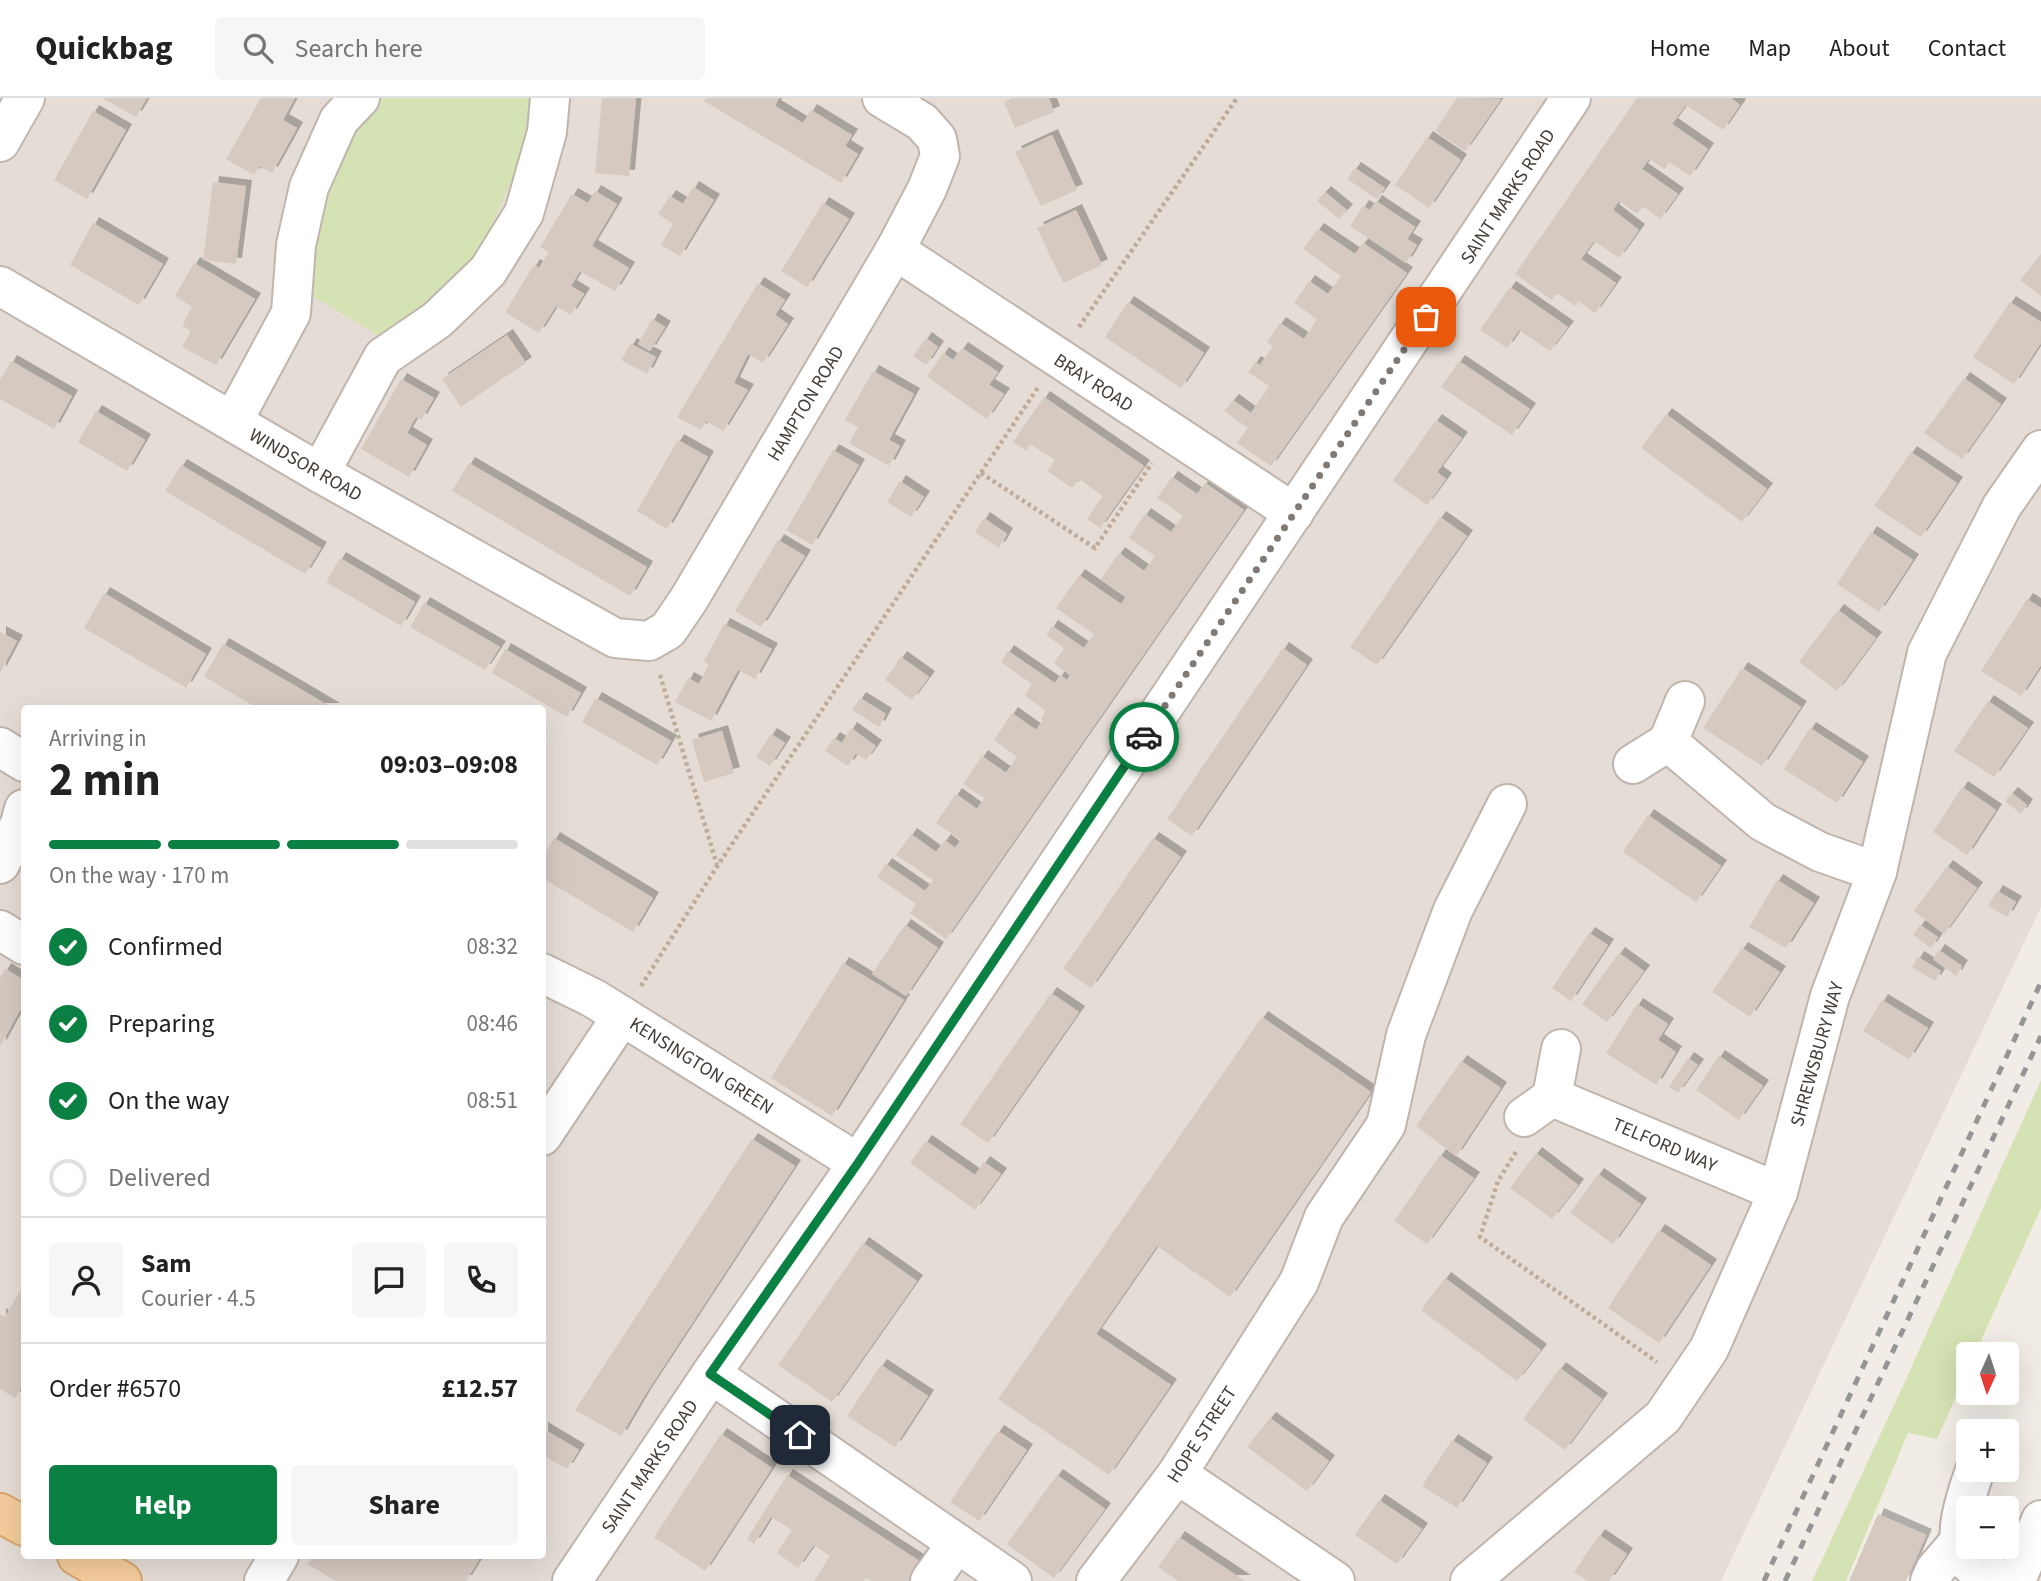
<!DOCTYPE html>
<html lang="en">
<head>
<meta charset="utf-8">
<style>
  :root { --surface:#fff; --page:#f6f6f6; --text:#222; --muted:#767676; --line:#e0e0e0; --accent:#0b8043 }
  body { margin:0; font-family:"Source Sans 3",sans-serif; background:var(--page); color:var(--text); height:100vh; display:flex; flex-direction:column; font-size:26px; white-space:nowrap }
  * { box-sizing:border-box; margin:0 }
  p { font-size:23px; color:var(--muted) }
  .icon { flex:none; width:38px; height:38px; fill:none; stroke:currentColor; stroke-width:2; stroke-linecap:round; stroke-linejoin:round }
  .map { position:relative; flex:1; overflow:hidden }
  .side { position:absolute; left:21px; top:607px; width:525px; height:854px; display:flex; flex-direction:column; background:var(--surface); border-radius:7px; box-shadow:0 7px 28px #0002 }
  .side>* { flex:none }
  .needle { width:46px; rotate:183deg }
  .tools { position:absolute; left:1956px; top:1244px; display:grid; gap:14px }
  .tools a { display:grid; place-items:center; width:63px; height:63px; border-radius:7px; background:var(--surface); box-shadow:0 7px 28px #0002; font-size:35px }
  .pin { position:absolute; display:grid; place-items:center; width:60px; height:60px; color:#fff; margin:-30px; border-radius:14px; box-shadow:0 4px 10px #0006 }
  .courier { position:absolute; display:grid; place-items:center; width:70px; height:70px; margin:-35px; border:5px solid #0b8043; border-radius:50%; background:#fff; color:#222; box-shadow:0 2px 9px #0007 }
  .head em { font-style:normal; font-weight:700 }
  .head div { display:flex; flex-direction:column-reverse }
  .head { display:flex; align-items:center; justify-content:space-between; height:119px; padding:0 28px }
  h1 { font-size:46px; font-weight:700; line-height:52px }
  .bar { display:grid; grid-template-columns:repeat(4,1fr); gap:10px 7px; align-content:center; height:84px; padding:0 28px }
  .bar i { height:9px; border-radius:5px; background:var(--line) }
  .bar .selected { background:var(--accent) }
  .bar p { grid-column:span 4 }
  .line { display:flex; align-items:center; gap:18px; padding:0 28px; border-top:2px solid var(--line) }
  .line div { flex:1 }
  .round { display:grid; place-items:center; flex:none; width:74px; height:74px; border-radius:7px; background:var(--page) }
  ol { padding:0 28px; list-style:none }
  li { display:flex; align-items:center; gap:21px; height:77px }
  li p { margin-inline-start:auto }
  li .icon { padding:7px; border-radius:50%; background:var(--accent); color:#fff; stroke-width:4 }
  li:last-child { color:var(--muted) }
  li i { width:38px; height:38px; border:4px solid var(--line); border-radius:50% }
  .primary-button { display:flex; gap:14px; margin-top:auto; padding:14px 28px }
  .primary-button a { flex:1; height:80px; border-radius:7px; background:var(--accent); color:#fff; font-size:28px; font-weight:700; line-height:80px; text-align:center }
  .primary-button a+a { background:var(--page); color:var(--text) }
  header { display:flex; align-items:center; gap:42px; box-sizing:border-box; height:98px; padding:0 35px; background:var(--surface); border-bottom:2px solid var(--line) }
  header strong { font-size:33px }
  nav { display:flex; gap:38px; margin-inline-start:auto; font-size:24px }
  .search { width:490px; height:63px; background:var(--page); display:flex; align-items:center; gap:18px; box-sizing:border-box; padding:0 24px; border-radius:7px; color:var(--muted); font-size:26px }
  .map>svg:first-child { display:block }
  .residential { fill:#e5ddd5; fill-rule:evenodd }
  .green { fill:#d5e2b3 }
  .building { fill:#d5c9c0; filter:url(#shadow) }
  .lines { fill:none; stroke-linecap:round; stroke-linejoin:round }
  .minor-casing { stroke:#bfb5ad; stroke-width:42 }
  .major-casing { stroke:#d9a66d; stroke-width:42 }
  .path { stroke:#bdac9c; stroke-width:4.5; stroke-dasharray:3.5 3.5; stroke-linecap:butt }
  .minor { stroke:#fff; stroke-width:38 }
  .major { stroke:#f5cc9c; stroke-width:38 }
  .rail { stroke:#959595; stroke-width:5; stroke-dasharray:9 9; stroke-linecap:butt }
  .done { stroke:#817a74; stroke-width:7; stroke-dasharray:0 12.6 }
  .route { stroke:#0b8043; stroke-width:9 }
  .labels { text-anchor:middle; stroke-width:7; stroke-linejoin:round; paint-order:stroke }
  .street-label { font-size:19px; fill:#443c36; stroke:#fff }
</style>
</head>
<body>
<header>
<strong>Quickbag</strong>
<div class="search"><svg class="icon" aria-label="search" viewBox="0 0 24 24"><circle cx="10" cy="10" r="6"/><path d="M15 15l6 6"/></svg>Search here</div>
<nav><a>Home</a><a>Map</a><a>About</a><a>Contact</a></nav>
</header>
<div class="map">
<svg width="2041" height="1483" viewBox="0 0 2041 1483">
  <defs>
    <filter id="shadow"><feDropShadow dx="6" dy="-6" stdDeviation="0" flood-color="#0004"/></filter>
  </defs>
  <rect width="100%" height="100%" fill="#f2ece6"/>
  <path class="residential" d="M0 0H2041V809L1721 1483H0ZM24 611H542V1458H24Z"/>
  <g class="green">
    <path d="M380 0H531L529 43 481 152 460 178 429 207 381 239 311 197 309 164 320 113 344 46Z"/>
    <path d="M2041 982V1110L1975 1256H1969V1270L1937 1341 1908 1335 1846 1483H1812L1902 1290Z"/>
  </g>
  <g class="building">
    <path d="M102 0H147L136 19Z"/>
    <path d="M261 0H295L283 22 297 30 272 75 259 68 254 77 226 61Z"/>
    <path d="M602 0H636L629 78 595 75Z"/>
    <path d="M706 0H779L775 8 803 25 811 12 852 37 845 48 858 56 841 85 704 3Z"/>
    <path d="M1012 0H1049L1054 14 1015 30 1004 4Z"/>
    <path d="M1457 0 1501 1 1465 53 1435 33Z"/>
    <path d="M1637 0H1731L1740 7 1723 32 1686 7 1672 26 1708 51 1690 78 1669 64 1665 71 1649 61 1642 71 1678 96 1660 121 1643 108 1637 116 1619 103 1613 112 1639 132 1619 160 1594 143 1581 161 1616 185 1595 215 1578 203 1575 208 1557 195 1552 202 1515 176Z"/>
    <path d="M93 13 126 32 87 101 54 82Z"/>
    <path d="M1052 37 1077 92 1041 108 1015 54Z"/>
    <path d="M1427 39 1461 62 1429 110 1395 87Z"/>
    <path d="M1355 70 1385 90 1377 101 1347 81Z"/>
    <path d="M213 84 246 88 236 166 203 162Z"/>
    <path d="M693 89 714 102 680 158 661 147 673 126 658 116 670 98 683 106Z"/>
    <path d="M595 93 617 106 592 148 629 170 615 193 580 173 571 188 584 196 571 217 556 208 539 235 505 214 534 167 539 170 549 154 540 149 572 96 588 105Z"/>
    <path d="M1325 94 1347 112 1339 121 1317 103Z"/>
    <path d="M1376 103 1415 129 1407 141 1417 147 1406 165 1350 128 1363 108 1370 112Z"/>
    <path d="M823 105 849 121 807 189 781 173Z"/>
    <path d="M1076 112 1102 167 1063 185 1037 130Z"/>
    <path d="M93 125 163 166 139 207 70 167Z"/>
    <path d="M1318 131 1355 156 1363 145 1407 175 1271 368 1237 345 1248 330 1224 313 1233 302 1251 315 1269 288 1248 274 1255 264 1260 267 1273 248 1267 244 1280 225 1304 241 1317 221 1294 205 1309 183 1328 196 1341 178 1303 151Z"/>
    <path d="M2041 156V198L2020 182Z"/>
    <path d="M194 165 255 201 216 267 182 249 191 233 182 228 192 209 175 198Z"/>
    <path d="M758 185 785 202 775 217 788 226 763 265 748 256 734 285 748 292 723 333 706 323 701 332 677 319Z"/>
    <path d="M1510 189 1568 229 1550 253 1519 232 1507 250 1480 232Z"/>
    <path d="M1128 204 1204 255 1181 290 1105 239Z"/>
    <path d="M2010 204 2041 224V245L2014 286 1973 259Z"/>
    <path d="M652 221 665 229 650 253 638 246Z"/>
    <path d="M507 237 526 265 461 309 442 281Z"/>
    <path d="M926 240 938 249 926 267 913 258Z"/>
    <path d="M631 246 656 259 647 276 621 262Z"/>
    <path d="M962 250 998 274 989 287 1004 296 987 321 927 279 943 255 953 262Z"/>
    <path d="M11 263 72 298 54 331 0 301V282Z"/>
    <path d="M1459 263 1530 311 1512 337 1441 289Z"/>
    <path d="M873 273 914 296 889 342 900 348 889 368 849 345 858 329 845 322Z"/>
    <path d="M1964 280 2001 306 1962 361 1924 335Z"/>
    <path d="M401 281 434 300 421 322 416 319 407 335 427 347 409 379 361 351Z"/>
    <path d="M1044 299 1144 368 1100 430 1087 421 1103 398 1079 381 1072 390 1047 373 1055 362 1030 346 1026 353 1013 344Z"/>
    <path d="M96 313 145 342 127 373 78 344Z"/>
    <path d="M1666 316 1767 391 1742 424 1641 350Z"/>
    <path d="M1436 322 1462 340 1437 374 1446 381 1427 407 1393 383Z"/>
    <path d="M678 342 708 359 667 431 637 413Z"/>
    <path d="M833 352 859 367 812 447 786 432Z"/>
    <path d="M1911 354 1957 385 1921 439 1874 408Z"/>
    <path d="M469 365 647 469 630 498 452 393Z"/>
    <path d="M181 367 321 450 305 476 165 393Z"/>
    <path d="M1172 379 1197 396 1205 385 1244 412 946 841 910 815 916 806 877 779 886 766 925 793 933 782 896 757 904 746 911 736 936 754 945 742 955 750 961 742 936 725 956 696 977 711 984 700 963 686 982 658 1006 675 1017 659 994 642 1012 615 1036 632 1043 622 1041 620 1046 613 1025 598 1032 586 1001 564 1008 553 1055 585 1060 577 1067 582 1070 577 1054 565 1064 550 1046 537 1052 528 1084 550 1094 536 1056 510 1079 477 1121 506 1126 499 1101 481 1119 455 1144 473 1155 458 1129 440 1145 416 1171 434 1183 418 1157 400Z"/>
    <path d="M900 383 924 399 911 419 887 404Z"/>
    <path d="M1440 419 1467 438 1377 567 1350 549Z"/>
    <path d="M984 420 1007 436 999 450 975 434Z"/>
    <path d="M1871 434 1913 462 1879 514 1837 486Z"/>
    <path d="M778 442 805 458 761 529 735 513Z"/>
    <path d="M340 460 415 504 401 528 326 484Z"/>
    <path d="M104 495 206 556 186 590 84 530Z"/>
    <path d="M2027 501 2041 510V567L2021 598 1981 573Z"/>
    <path d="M424 505 500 549 485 572 410 529Z"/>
    <path d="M1838 512 1876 540 1837 593 1799 564Z"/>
    <path d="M724 526 772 551 755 581 738 572 711 623 675 604 688 580 699 586 709 566 704 563Z"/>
    <path d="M0 534 17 543 0 575Z"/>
    <path d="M223 546 297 589 334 611H259L228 593 204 578Z"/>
    <path d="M1283 550 1307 567 1192 738 1167 721Z"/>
    <path d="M505 551 581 595 567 619 492 575Z"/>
    <path d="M901 559 929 579 912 602 885 582Z"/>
    <path d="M1742 570 1801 609 1762 668 1703 630Z"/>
    <path d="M596 600 671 643 657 667 582 624Z"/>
    <path d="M860 600 886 616 879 629 852 612Z"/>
    <path d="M1988 603 2028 630 1994 679 1954 653Z"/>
    <path d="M851 630 876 648 866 662 856 655 848 668 825 653 834 640 842 645Z"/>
    <path d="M1810 630 1863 664 1837 705 1784 671Z"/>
    <path d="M722 633 734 675 704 684 692 642Z"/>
    <path d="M771 636 785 645 770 668 756 659Z"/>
    <path d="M1962 689 1996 712 1967 757 1933 734Z"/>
    <path d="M2012 695 2027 707 2021 716 2005 703Z"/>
    <path d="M1648 717 1721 768 1696 804 1623 754Z"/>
    <path d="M554 740 653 800 633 834 542 780V760Z"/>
    <path d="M1153 740 1181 759 1091 890 1063 871Z"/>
    <path d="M1947 768 1977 790 1944 836 1914 813Z"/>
    <path d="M1777 782 1814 805 1786 850 1749 829Z"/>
    <path d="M1997 793 2016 804 2007 819 1988 808Z"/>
    <path d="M905 827 938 850 906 898 872 876Z"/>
    <path d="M1920 827 1938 839 1931 850 1913 837Z"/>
    <path d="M1589 835 1608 847 1571 903 1552 890Z"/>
    <path d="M1742 850 1780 874 1750 919 1712 894Z"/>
    <path d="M1939 852 1962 868 1956 878 1933 861Z"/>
    <path d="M1619 855 1644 873 1607 924 1582 906Z"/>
    <path d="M1918 859 1941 873 1935 883 1912 869Z"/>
    <path d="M843 865 904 902 832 1018 771 980Z"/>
    <path d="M5 871 24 882V905L0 949V880Z"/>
    <path d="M1051 895 1079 914 988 1045 960 1026Z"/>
    <path d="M1882 902 1928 930 1909 961 1863 933Z"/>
    <path d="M1637 906 1668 926 1658 942 1676 954 1656 987 1606 955Z"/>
    <path d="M1262 919 1371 994 1230 1199 1157 1148 1096 1236 1171 1287 1109 1377 998 1301Z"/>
    <path d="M1719 958 1763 988 1739 1022 1696 992Z"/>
    <path d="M1688 960 1698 967 1678 995 1669 989Z"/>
    <path d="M1461 963 1501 990 1456 1058 1416 1028Z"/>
    <path d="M752 1041 795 1068 645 1297 621 1338 575 1312Z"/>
    <path d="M926 1043 975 1077 984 1064 1001 1076 975 1112 910 1065Z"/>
    <path d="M1536 1055 1578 1087 1552 1121 1510 1090Z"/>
    <path d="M1440 1057 1474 1080 1427 1146 1394 1123Z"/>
    <path d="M1598 1076 1641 1106 1613 1146 1570 1115Z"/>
    <path d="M1659 1132 1711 1167 1659 1245 1608 1210Z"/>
    <path d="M863 1145 917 1183 832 1304 778 1267Z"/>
    <path d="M1445 1180 1541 1252 1517 1283 1421 1212Z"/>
    <path d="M24 1186V1285L15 1300 0 1291V1216L5 1219Z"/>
    <path d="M881 1267 928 1298 895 1349 847 1318Z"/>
    <path d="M1560 1270 1602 1301 1565 1352 1523 1321Z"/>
    <path d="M1270 1320 1329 1363 1307 1393 1247 1349Z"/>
    <path d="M542 1330 579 1352 567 1371 542 1357Z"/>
    <path d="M998 1333 1027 1352 979 1423 950 1404Z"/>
    <path d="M721 1336 772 1370 705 1473 654 1439Z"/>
    <path d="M1452 1342 1487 1365 1457 1410 1422 1388Z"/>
    <path d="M787 1377 927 1468 918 1483H872L866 1480 864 1483H814L830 1458 814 1447 798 1470 777 1455 792 1432 771 1419 754 1446 747 1441Z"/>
    <path d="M1057 1377 1105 1411 1054 1480 1007 1446Z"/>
    <path d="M1379 1402 1422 1431 1397 1466 1355 1437Z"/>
    <path d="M1878 1416 1926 1437 1906 1483H1849Z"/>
    <path d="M1599 1437 1627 1456 1609 1483H1588L1574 1474Z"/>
    <path d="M1179 1439 1201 1454 1245 1483H1178L1158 1469Z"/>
    <path d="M313 1458H473L479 1462 466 1483H336L307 1466Z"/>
  </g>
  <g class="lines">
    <g class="minor-casing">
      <g id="minor">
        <path d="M0 44 25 0"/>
        <path d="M895 152 1294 415"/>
        <path d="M0 188 320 375 615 540 649 543 668 532 689 501 895 152 927 91 940 58 937 41 922 24 882 0"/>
        <path d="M233 323 291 215 296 147 309 89 339 22 360 0"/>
        <path d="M320 375 383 259 437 222 488 173 524 115 547 34 550 0"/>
        <path d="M1685 603 1668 644 1763 724 1820 754 1877 774"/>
        <path d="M0 649 24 664"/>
        <path d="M1633 666 1668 644"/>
        <path d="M0 766 20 726 24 711"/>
        <path d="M0 832 24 847"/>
        <path d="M542 875 593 900 858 1065"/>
        <path d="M1552 999 1778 1094"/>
        <path d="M1524 1019 1552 999 1561 951"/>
        <path d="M542 1038 622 918"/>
        <path d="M711 1276 1012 1483"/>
        <path d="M1975 1372C1967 1396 1947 1447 1971 1467 1980 1475 1996 1478 2007 1483"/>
        <path d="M1177 1376 1335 1483"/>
        <path d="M264 1483 279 1458"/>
        <path d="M572 1483 711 1276 858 1065 1571 0"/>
        <path d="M930 1483 957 1445"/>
        <path d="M1096 1483 1177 1376 1299 1184 1324 1119 1386 1027 1406 937 1430 873 1453 812 1507 706"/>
        <path d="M1470 1483 1663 1319 1709 1251 1778 1094 1830 898 1877 774 1927 555 2002 408 2041 352"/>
        <path d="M1930 1483 1935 1472 1959 1444"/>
        <path d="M2016 1483 2041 1422"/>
      </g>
    </g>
    <g class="major-casing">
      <g id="major">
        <path d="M0 1415 24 1428"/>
        <path d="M77 1458 122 1483"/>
      </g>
    </g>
    <g class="path">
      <path d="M1079 229 1237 0"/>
      <path d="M981 375 1095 450 1152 365"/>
      <path d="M660 577 717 767"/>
      <path d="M641 888 718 767 1039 288"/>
      <path d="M1516 1054 1498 1083 1480 1139 1657 1264"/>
    </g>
    <use href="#minor" class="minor"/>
    <use href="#major" class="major"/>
    <g class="rail">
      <path d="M1764 1483 2041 884"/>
      <path d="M1785 1483 2041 938"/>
    </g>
  </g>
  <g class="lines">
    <path class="done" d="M1144 639 1426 219"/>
    <path class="route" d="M800 1337 710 1276 858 1065 1144 639"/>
  </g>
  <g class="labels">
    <g class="street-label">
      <text transform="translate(1507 98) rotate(-57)" y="7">SAINT MARKS ROAD</text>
      <text transform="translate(1094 284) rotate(33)" y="7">BRAY ROAD</text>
      <text transform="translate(805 305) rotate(-59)" y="7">HAMPTON ROAD</text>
      <text transform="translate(306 366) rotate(30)" y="7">WINDSOR ROAD</text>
      <text transform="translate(1816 956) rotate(-74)" y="7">SHREWSBURY WAY</text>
      <text transform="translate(702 967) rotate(32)" y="7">KENSINGTON GREEN</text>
      <text transform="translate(1665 1046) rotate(23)" y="7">TELFORD WAY</text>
      <text transform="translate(1201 1336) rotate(-57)" y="7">HOPE STREET</text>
      <text transform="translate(649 1368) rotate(-56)" y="7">SAINT MARKS ROAD</text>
    </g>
  </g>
</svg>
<div class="tools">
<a><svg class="needle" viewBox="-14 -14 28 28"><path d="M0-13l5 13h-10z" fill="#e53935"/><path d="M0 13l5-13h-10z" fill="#767676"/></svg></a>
<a>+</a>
<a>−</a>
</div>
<div class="pin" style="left:1426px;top:219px;background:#ea580c"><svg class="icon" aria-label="bag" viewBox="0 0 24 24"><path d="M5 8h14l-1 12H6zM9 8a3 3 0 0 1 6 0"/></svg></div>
<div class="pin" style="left:800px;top:1337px;background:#1f2937"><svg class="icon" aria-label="home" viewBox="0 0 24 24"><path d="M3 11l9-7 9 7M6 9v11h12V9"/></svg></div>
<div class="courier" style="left:1144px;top:639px"><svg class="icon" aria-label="car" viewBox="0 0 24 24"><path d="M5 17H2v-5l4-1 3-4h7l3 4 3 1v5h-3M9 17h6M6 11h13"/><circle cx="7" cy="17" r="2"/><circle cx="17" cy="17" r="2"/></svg></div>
<section class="side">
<div class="head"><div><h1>2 min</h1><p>Arriving in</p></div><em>09:03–09:08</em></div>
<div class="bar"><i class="selected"></i><i class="selected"></i><i class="selected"></i><i></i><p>On the way · 170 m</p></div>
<ol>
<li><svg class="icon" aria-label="check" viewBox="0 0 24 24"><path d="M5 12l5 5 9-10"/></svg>Confirmed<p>08:32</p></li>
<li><svg class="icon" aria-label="check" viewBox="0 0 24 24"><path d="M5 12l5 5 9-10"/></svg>Preparing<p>08:46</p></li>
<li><svg class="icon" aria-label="check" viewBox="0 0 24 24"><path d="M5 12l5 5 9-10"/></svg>On the way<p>08:51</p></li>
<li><i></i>Delivered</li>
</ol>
<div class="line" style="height:126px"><a class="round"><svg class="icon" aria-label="person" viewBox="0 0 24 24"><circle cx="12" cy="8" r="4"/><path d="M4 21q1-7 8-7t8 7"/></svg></a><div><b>Sam</b><p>Courier · 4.5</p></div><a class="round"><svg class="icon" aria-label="chat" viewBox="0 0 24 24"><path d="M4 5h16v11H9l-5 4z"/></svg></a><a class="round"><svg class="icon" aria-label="phone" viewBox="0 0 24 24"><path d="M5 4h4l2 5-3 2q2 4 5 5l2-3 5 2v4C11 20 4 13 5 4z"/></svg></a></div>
<div class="line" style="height:91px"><div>Order #6570</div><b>£12.57</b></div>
<div class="primary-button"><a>Help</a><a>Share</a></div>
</section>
</div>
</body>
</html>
